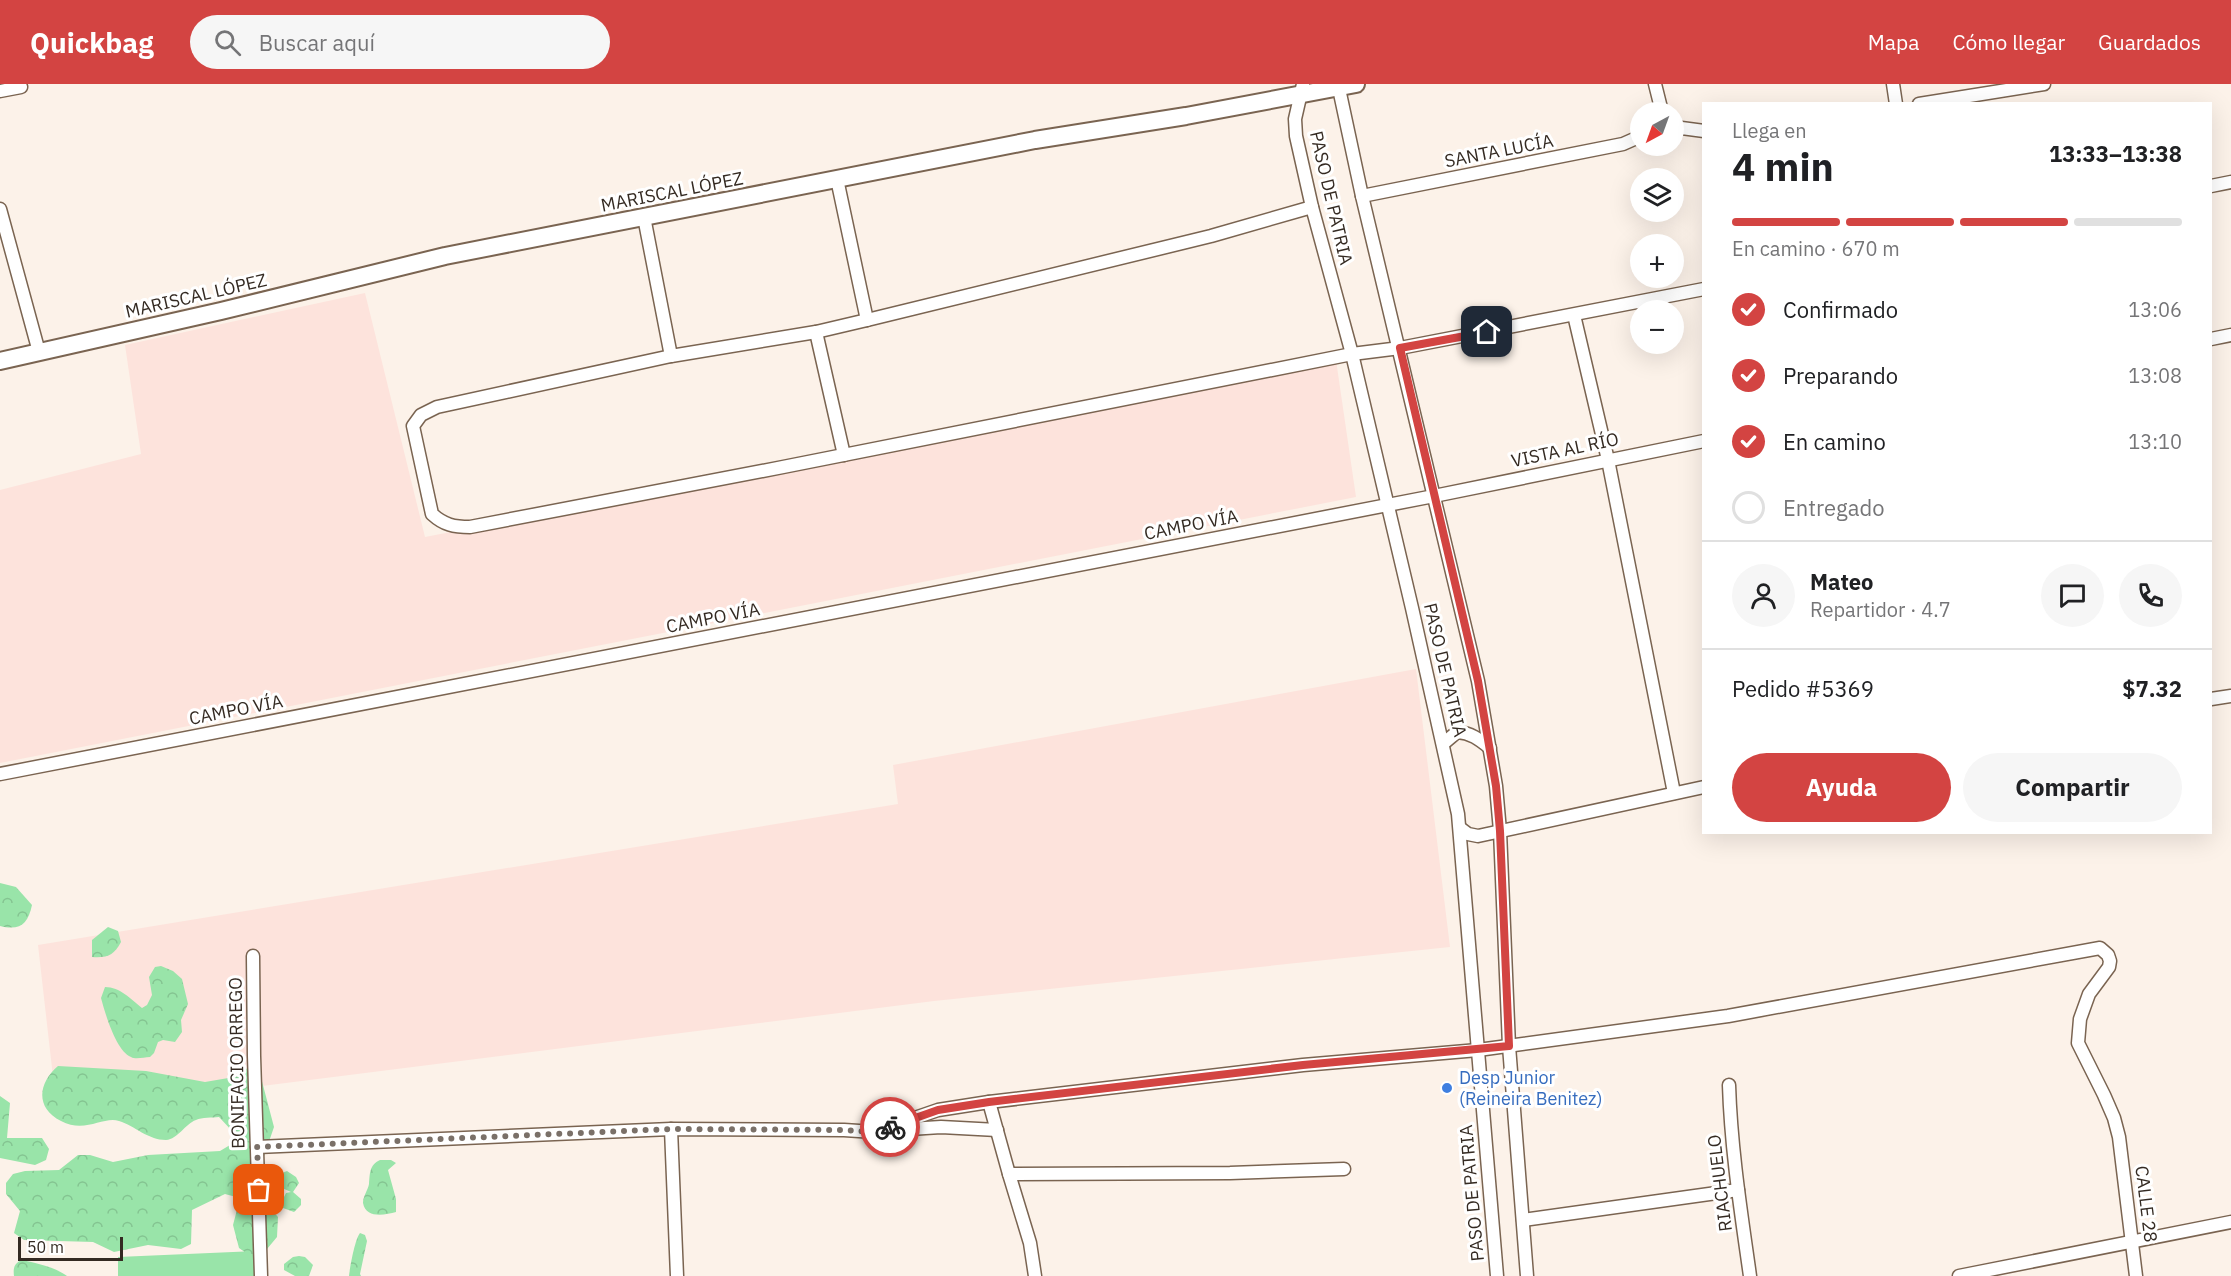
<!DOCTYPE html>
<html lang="es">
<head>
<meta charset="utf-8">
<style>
  :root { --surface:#fff; --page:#f6f6f6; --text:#202124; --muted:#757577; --line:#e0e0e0; --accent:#d34442 }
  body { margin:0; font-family:"IBM Plex Sans",sans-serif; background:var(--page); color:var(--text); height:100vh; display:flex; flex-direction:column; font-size:22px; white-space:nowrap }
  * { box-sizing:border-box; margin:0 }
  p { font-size:20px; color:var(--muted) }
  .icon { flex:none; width:33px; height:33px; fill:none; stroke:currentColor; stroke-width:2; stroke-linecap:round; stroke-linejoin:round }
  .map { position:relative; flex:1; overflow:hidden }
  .panel { position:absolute; left:1702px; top:18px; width:510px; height:732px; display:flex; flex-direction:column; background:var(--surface); border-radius:0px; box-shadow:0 6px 24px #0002 }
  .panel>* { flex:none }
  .needle { width:39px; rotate:221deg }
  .tools { position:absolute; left:1630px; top:18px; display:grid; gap:12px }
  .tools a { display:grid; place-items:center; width:54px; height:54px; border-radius:50%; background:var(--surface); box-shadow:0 6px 24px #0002; font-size:30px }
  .scale { position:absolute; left:18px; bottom:15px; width:105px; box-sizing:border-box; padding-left:6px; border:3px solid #342a22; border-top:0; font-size:16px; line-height:21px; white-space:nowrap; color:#342a22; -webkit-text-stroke:4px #fff; paint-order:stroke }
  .pin { position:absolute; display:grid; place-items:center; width:51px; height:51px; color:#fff; margin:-26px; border-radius:12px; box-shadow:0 3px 9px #0006 }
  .courier { position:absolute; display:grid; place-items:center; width:60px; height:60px; margin:-30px; border:4px solid #d34442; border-radius:50%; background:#fff; color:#222; box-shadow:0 2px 8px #0007 }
  .overview em { font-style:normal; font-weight:800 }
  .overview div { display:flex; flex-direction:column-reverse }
  .overview { display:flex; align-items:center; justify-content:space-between; height:102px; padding:0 30px }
  h1 { font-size:39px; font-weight:800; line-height:45px }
  .bar { display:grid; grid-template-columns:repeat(4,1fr); gap:9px 6px; align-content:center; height:72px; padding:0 30px }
  .bar i { height:8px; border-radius:4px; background:var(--line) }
  .bar .active { background:var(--accent) }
  .bar p { grid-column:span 4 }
  .line { display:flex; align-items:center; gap:15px; padding:0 30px; border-top:2px solid var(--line) }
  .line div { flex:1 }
  .round { display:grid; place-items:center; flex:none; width:63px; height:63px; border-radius:32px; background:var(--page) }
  ol { padding:0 30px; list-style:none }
  li { display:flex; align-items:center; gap:18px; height:66px }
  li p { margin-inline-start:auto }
  li .icon { padding:6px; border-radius:50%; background:var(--accent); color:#fff; stroke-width:4 }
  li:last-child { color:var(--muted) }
  li i { width:33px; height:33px; border:3px solid var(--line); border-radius:50% }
  .primary-button { display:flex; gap:12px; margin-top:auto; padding:12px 30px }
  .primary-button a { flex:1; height:69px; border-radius:36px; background:var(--accent); color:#fff; font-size:24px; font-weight:800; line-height:69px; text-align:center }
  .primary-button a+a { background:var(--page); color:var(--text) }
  header { display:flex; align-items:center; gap:36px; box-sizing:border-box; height:84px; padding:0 30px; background:var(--accent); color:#fff }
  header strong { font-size:28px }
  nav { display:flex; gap:33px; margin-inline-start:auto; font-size:21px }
  .search { width:420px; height:54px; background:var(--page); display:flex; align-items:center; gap:15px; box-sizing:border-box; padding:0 21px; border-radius:33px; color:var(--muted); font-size:22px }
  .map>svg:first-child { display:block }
  .industrial { fill:#fde3dc }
  .green { fill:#99e4a9 }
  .forest { fill:url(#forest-crowns) }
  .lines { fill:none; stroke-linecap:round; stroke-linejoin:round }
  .street-casing { stroke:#7a6451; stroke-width:15 }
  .secondary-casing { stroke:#7a6451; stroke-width:20 }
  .street { stroke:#fff; stroke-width:12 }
  .secondary { stroke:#fff; stroke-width:16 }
  .done { stroke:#7a7068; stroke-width:6; stroke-dasharray:0 10.8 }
  .route { stroke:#d34442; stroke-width:8 }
  .shop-dot { fill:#3f7fe0; stroke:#fff; stroke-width:2 }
  .labels { text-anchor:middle; stroke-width:6; stroke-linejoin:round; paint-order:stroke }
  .street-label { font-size:18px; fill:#342a22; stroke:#fff }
  .shop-label { font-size:18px; fill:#366cbe; stroke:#fff; text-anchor:start }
</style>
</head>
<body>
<header>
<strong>Quickbag</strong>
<div class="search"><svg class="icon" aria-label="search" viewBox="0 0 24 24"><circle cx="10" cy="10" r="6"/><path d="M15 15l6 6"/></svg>Buscar aquí</div>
<nav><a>Mapa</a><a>Cómo llegar</a><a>Guardados</a></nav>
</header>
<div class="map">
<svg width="2231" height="1192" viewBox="0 0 2231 1192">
  <defs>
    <pattern id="forest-crowns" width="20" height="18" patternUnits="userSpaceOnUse" patternTransform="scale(1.5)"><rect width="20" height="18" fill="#99e4a9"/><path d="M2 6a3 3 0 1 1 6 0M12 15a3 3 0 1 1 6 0" fill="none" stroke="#84c491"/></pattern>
  </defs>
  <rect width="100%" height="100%" fill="#fcf2e9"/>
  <g class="industrial">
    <path d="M365 209 425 453 1336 276 1356 413 0 679V406L141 370 125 261Z"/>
    <path d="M1416 585 1450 863 934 917 57 1028 38 861 898 720 893 681Z"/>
  </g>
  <path class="green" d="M256 1167V1192H118V1173Z"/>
  <g class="forest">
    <path d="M0 799 16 803 32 821C28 840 20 847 0 842Z"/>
    <path d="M108 843 118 847 121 858C114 871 108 874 92 873V856Z"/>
    <path d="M161 882 173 887 182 895 188 920 181 936 182 948 175 958 163 956 158 958 154 969 150 973C144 973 136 976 131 973 116 967 105 929 101 914L105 903C120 903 131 915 142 924L147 921 152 911 149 893 155 883Z"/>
    <path d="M58 982 146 987 205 998 240 992 248 983 259 986 274 1043 262 1078 271 1101 270 1124 278 1133 277 1153 262 1171H249L239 1164 233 1141 239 1118 236 1113 225 1110 192 1126 191 1160 181 1165 148 1161 114 1168 93 1158 24 1156 14 1149 20 1127 6 1110V1099L13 1090 25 1087 59 1086 78 1071H90L113 1078 148 1071 220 1067 230 1061 234 1049 219 1033C212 1034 202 1033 196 1036 185 1040 178 1055 166 1056 148 1056 135 1042 119 1037 103 1032 85 1050 61 1037 35 1024 38 999 58 982Z"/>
    <path d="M0 1012 10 1019 7 1054H42L49 1065 46 1076 35 1081 0 1074Z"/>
    <path d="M380 1076H391L396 1079 388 1086 396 1115V1128C385 1131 366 1135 363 1119 363 1112 368 1106 369 1100 370 1090 369 1081 380 1076Z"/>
    <path d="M287 1087 296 1093 299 1099 293 1108 301 1115V1121L294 1128 283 1124 281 1119 286 1109 291 1108 282 1104 278 1100 282 1089Z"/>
    <path d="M360 1149 365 1151 367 1157 360 1190 361 1192H349C350 1183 355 1155 360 1149Z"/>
    <path d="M299 1172 305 1173 313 1181 309 1192H295L284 1186V1180L293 1173Z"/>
    <path d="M21 1176C34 1178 57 1184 67 1192H14C13 1184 14 1180 21 1176Z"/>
  </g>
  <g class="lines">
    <g class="street-casing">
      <g id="street">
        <path d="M1303 0 1295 35 1296 52 1312 123 1352 270 1412 524 1458 730 1497 1192"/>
        <path d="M1338 0 1362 112 1478 597 1496 702 1500 747 1509 962 1527 1192"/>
        <path d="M1655 0 1662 28"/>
        <path d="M1893 0 1896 20"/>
        <path d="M0 7 21 3"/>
        <path d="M1919 20 2044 0"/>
        <path d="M1674 43 1704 47"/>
        <path d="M837 95 867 236"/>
        <path d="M2211 102 2231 98"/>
        <path d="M1362 112 1623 60 1641 52"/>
        <path d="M1312 123 1211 152 867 236 816 248 671 272 437 323 421 331 413 342 432 430C444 441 454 443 470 443L783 383 1352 270 1400 264 1704 205"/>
        <path d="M0 125 39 268"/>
        <path d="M644 133 671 272"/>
        <path d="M1574 231 1608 376 1674 709"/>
        <path d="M816 248 844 371"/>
        <path d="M2211 255 2231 251"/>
        <path d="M2211 615 2231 612"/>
        <path d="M1444 659 1457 648C1471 649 1479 655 1490 664"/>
        <path d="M0 690 1434 412 1704 357"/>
        <path d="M1460 744 1468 750 1478 752 1704 703"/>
        <path d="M253 872 254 972 261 1192"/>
        <path d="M1729 1001C1731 1065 1741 1128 1750 1192"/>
        <path d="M989 1018 1009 1090 1030 1159 1035 1192"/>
        <path d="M671 1045 677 1192"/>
        <path d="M894 1046 941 1043 997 1046"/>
        <path d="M257 1063 671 1045 844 1046 874 1048 938 1026 989 1018 1303 981 1478 966 1728 932 2100 864 2108 871 2110 877 2109 883 2089 910 2080 935 2078 959 2104 1011 2114 1034 2119 1053 2136 1192"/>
        <path d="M1009 1090 1230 1089 1344 1085"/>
        <path d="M1523 1136 1738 1106"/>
        <path d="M1959 1192 2231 1138"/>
      </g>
    </g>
    <g class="secondary-casing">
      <path id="secondary" d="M0 277 221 227 445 172 1035 56 1186 32 1356 0"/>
    </g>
    <use href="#street" class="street"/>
    <use href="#secondary" class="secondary"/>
  </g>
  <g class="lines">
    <path class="done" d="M259 1106 257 1063 671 1045 844 1046 874 1048 890 1043"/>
    <path class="route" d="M890 1043 938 1026 989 1018 1303 981 1509 962 1500 747 1496 702 1478 597 1400 264 1487 248"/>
  </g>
  <circle class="shop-dot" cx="1447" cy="1004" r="6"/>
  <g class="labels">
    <g class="street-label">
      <text transform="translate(1499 67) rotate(-11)" y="6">SANTA LUCÍA</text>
      <text transform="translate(672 108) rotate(-11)" y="6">MARISCAL LÓPEZ</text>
      <text transform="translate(1331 114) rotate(77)" y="6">PASO DE PATRIA</text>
      <text transform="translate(196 212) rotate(-13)" y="6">MARISCAL LÓPEZ</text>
      <text transform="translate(1565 366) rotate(-12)" y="6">VISTA AL RÍO</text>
      <text transform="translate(1191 441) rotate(-11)" y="6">CAMPO VÍA</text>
      <text transform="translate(713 534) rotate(-11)" y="6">CAMPO VÍA</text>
      <text transform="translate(1445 586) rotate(77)" y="6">PASO DE PATRIA</text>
      <text transform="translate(236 626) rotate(-11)" y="6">CAMPO VÍA</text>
      <text transform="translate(237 979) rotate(-91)" y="6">BONIFACIO ORREGO</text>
      <text transform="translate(1720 1099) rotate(-97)" y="6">RIACHUELO</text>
      <text transform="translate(1472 1109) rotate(-95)" y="6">PASO DE PATRIA</text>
      <text transform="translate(2146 1120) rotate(83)" y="6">CALLE 28</text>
    </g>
    <g class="shop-label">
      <text x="1459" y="1000">Desp Junior<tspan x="1459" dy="21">(Reineira Benitez)</tspan></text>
    </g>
  </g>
</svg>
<div class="tools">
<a><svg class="needle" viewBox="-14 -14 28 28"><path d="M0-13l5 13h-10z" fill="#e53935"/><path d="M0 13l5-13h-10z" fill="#757577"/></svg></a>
<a><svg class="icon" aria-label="layers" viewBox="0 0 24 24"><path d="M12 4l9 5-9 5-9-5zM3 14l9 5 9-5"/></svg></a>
<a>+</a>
<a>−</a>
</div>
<div class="scale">50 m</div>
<div class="pin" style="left:259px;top:1106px;background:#ea580c"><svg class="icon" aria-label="bag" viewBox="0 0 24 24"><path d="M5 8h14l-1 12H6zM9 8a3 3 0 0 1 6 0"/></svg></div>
<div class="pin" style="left:1487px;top:248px;background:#1f2937"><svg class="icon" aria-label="home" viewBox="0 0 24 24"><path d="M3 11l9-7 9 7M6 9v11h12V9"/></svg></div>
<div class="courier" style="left:890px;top:1043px"><svg class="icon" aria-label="bike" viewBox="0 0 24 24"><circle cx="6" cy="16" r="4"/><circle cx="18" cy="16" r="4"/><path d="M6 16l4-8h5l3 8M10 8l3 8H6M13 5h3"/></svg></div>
<section class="panel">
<div class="overview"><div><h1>4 min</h1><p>Llega en</p></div><em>13:33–13:38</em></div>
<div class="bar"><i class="active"></i><i class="active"></i><i class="active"></i><i></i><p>En camino · 670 m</p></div>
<ol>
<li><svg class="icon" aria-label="check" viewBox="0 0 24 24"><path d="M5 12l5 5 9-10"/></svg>Confirmado<p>13:06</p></li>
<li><svg class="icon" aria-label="check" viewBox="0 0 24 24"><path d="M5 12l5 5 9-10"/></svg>Preparando<p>13:08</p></li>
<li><svg class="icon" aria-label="check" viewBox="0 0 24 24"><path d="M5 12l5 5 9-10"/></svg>En camino<p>13:10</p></li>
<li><i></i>Entregado</li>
</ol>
<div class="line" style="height:108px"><a class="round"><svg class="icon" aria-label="person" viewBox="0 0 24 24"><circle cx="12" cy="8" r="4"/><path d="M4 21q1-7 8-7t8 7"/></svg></a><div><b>Mateo</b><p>Repartidor · 4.7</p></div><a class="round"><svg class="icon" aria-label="chat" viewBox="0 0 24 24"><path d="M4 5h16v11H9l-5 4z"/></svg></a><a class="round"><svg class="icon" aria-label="phone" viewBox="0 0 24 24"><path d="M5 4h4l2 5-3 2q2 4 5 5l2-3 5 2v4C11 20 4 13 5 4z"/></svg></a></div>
<div class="line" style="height:78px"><div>Pedido #5369</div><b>$7.32</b></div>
<div class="primary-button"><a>Ayuda</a><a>Compartir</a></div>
</section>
</div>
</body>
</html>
